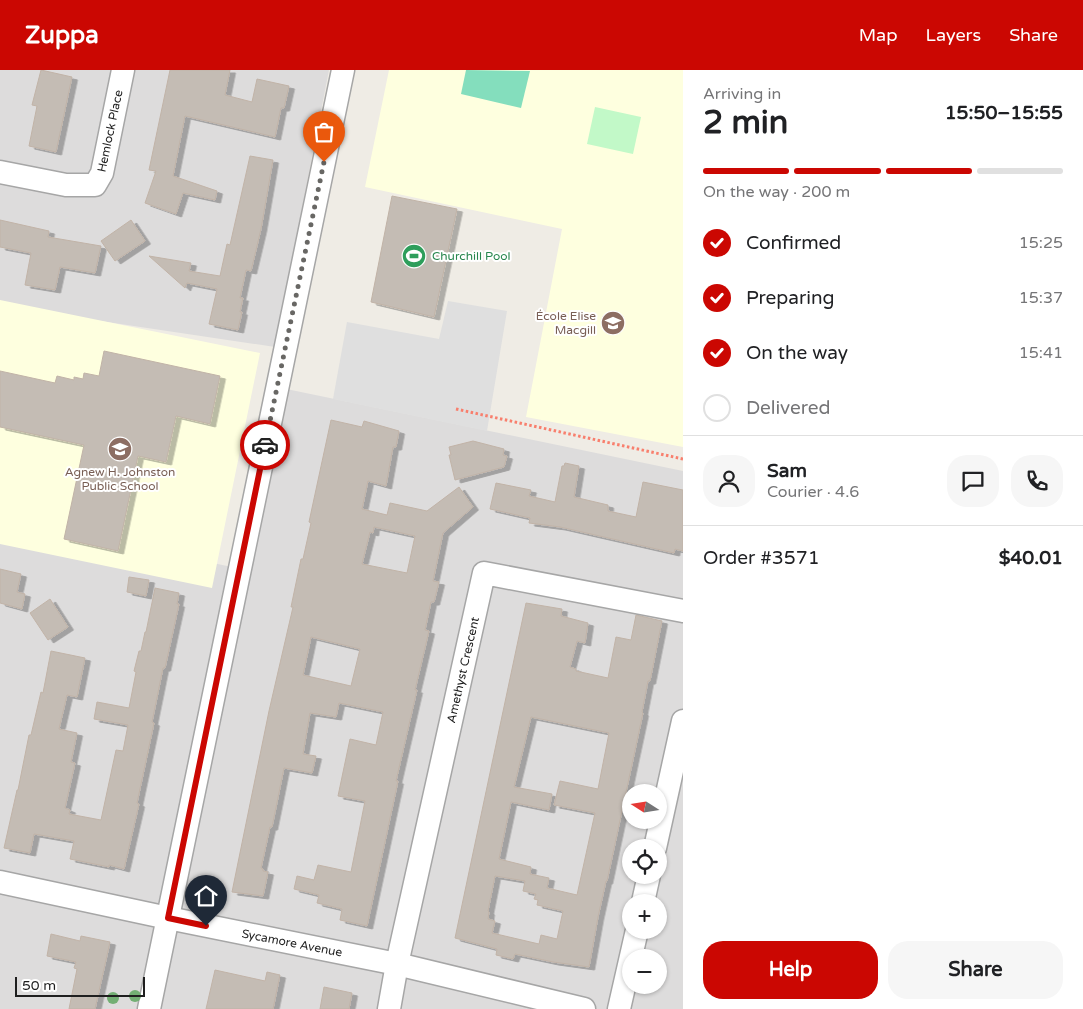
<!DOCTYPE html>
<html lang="en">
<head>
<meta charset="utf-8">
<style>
  :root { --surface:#fff; --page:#f6f6f6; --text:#202124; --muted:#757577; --line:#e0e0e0; --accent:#cb0702 }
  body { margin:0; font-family:"Varela Round",sans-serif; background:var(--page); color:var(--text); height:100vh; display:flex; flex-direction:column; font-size:19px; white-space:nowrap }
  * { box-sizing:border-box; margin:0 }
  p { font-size:16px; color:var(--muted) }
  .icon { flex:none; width:28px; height:28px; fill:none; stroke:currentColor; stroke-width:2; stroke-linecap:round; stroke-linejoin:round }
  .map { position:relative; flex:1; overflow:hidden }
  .side { display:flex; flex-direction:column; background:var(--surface); width:400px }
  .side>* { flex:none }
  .needle { width:32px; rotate:282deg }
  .buttons { position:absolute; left:622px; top:714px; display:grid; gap:10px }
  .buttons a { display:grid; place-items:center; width:45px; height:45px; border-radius:50%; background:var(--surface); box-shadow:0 1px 4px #0004; font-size:25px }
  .scale { position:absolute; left:15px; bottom:12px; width:130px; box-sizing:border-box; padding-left:5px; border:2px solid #1f1f1f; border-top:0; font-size:14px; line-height:18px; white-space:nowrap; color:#1f1f1f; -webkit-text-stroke:4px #fff; paint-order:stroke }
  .pin { position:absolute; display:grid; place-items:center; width:42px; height:42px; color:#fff; margin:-51px -21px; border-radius:50% 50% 50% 0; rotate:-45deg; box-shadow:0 0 5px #0007 }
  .pin .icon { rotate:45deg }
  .courier { position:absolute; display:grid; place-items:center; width:50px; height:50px; margin:-25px; border:4px solid #cb0702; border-radius:50%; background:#fff; color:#222; box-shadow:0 1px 6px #0007 }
  .head em { font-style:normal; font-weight:700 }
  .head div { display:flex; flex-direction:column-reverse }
  .head { display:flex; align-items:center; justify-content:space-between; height:85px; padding:0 20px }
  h1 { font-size:32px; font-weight:700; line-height:38px }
  .bar { display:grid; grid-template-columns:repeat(4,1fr); gap:8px 5px; align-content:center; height:60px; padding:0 20px }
  .bar i { height:6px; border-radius:4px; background:var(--line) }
  .bar .on { background:var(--accent) }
  .bar p { grid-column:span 4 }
  .line { display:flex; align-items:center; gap:12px; padding:0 20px; border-top:1px solid var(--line) }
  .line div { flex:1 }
  .round { display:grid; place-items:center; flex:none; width:52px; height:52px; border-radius:20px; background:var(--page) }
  ol { padding:0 20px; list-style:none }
  li { display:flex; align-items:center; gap:15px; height:55px }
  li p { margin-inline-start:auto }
  li .icon { padding:5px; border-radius:50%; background:var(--accent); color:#fff; stroke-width:4 }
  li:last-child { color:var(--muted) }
  li i { width:28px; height:28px; border:2px solid var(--line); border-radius:50% }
  .button { display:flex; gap:10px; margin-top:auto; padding:10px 20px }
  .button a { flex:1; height:58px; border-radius:20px; background:var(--accent); color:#fff; font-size:20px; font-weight:700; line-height:58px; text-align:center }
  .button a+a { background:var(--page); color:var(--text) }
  header { display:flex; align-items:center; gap:30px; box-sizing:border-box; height:70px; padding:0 25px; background:var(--accent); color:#fff }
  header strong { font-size:24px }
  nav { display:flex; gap:28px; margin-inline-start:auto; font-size:18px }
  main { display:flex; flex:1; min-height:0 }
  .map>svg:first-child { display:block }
  .residential { fill:#dddcdc; fill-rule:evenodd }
  .education { fill:#feffdf }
  .park { fill:#c2f9c8 }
  .pitch { fill:#84debd }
  .parking { fill:#dfdfdf }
  .building { fill:#c4bcb4; stroke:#c1b3a7; fill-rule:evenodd; filter:url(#shadow) }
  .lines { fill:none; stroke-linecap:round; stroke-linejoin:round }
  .minor-casing { stroke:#a6a6a6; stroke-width:25 }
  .path { stroke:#f87f6d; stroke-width:3; stroke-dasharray:2.5 2.5; stroke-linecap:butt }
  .minor { stroke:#fff; stroke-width:22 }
  .tree { fill:#73af74 }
  .done { stroke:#686764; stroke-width:5; stroke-dasharray:0 9 }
  .route { stroke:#cb0702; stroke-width:6 }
  .labels { text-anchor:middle; stroke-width:4; stroke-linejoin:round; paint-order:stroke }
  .street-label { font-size:12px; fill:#1f1f1f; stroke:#fff }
  .leisure-label { font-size:12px; fill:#27864d; stroke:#fff; text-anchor:start }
  .education-label { font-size:12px; fill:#785e54; stroke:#fff; text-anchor:end }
</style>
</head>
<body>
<header>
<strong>Zuppa</strong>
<nav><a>Map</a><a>Layers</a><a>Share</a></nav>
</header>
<main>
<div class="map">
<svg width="683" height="939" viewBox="0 0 683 939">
  <defs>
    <filter id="shadow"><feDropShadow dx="5.5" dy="3" stdDeviation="0" flood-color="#0004"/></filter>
  </defs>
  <rect width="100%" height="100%" fill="#efece5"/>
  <g class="residential">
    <path d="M0 0H329L275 277 0 236Z"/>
    <path d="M267 315 683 401V939H0V449L232 497ZM631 722H659V750H631ZM631 778H659V805H631ZM631 832H659V860H631ZM631 888H659V915H631Z"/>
  </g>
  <g class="education">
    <path d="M389 0H683V377L526 347 562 159 365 117Z"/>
    <path d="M0 230 260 283 212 518 0 474Z"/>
  </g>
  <path class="park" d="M595 37 641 47 633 84 587 74Z"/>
  <path class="pitch" d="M466 0 530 1 521 38 461 24Z"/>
  <path class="parking" d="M448 231 507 241 487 361 333 329 347 252 439 269Z"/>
  <g class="building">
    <path d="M41 0 72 7 56 82 29 76 37 36 32 35Z"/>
    <path d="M170 0H230L225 25 252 32 257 9 289 16 284 38H281L275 67 185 46 173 106 217 121 215 130 183 123 176 144 145 133 156 101 149 100Z"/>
    <path d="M250 86 273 90 261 159 251 201 246 200 240 228H243L240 242H242L238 260 209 254 217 219 187 213 185 218 149 186 191 193 189 201 220 206 227 174 230 175Z"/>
    <path d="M392 126 457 139 434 247 371 232Z"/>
    <path d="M0 150 49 161 48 167 101 176 95 203 60 197 55 220 25 215 31 183 0 177Z"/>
    <path d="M131 150 145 171 115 191 101 171Z"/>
    <path d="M104 281 220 306 210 354 176 346 166 392 138 386 118 481 64 469 84 375 0 357V301L55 313 57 306 74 310V307L83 309 84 303 99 306Z"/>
    <path d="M331 350 362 357 364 351 399 361 396 377H393L386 416 368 411 362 439 387 445 390 433 427 441 459 417 473 437 443 463 433 511 439 512 434 532H431L425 560 429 561 415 620H417L396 711H398L367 856 340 850 342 839 317 833 319 825 294 819 297 806 314 810 318 795 351 802 365 731 338 726 350 669 376 675 383 642 339 633 336 647 310 643 303 684 316 686 312 703 284 698 272 757H270L261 798 263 799V801L268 802 263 826 232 822 269 641 293 537H291L301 489H303L311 453 309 452ZM374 457 415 466 407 503 362 494 370 462 373 463ZM311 567 360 579 351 616 303 605Z"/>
    <path d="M473 371 504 379 503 385 507 386 504 397 455 410 449 385H451L449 377Z"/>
    <path d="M565 393 579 396 574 427 608 435V441L636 447 643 412 683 420V481L675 479 674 483 560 457 529 453 530 448 490 439 496 413 531 420 529 426 555 432 562 396H564Z"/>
    <path d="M0 499 21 504 17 522 25 524 22 539 0 533Z"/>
    <path d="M129 507 149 510 146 526 127 522Z"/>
    <path d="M155 518 179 523 177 534H179L165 598H163L152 652 154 653 137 733 139 734 124 799 109 795V797L70 789 74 771 34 764 30 783 4 778 17 720H18L29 665H31L41 622 43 623 51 581 85 588 77 627 67 625 59 659 77 663 71 692 75 693 65 738 70 740 69 744 101 750 116 680 123 681 128 655 94 649 97 632 129 638 136 602 134 601 139 581H141L145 562H146Z"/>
    <path d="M50 529 68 557 48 570 30 543Z"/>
    <path d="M526 533 562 539 561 546 588 553 585 573 577 571 570 597 576 599V601L608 608 616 567 631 570 636 545 662 551 650 611H648L642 642 643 643 607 811H606L598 847 589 897 553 892 515 884 513 889 496 885 497 879 455 868ZM531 647 609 663 598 719 560 711 554 735 595 743 577 825 547 818 549 808 530 804 531 797 499 789 511 732 549 740 552 724 514 717ZM495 806 525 811 523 821 536 824 534 829 538 830 537 835 563 841 557 869 541 865 539 874 492 863 495 851 488 849 489 842 488 841Z"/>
    <path d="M51 864 80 871 81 866 110 872 95 939H69L77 899 74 898 76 892 47 886Z"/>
    <path d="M215 900 265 911 267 902 280 905 273 939H206Z"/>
    <path d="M324 917 352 923 349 939H320Z"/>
  </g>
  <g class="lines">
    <g class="minor-casing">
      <g id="minor">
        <path d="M0 102 66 115H95L102 103 123 0"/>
        <path d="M655 778 683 651"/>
        <path d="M0 812 168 848 397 894 584 939"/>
        <path d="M643 832 649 805"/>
        <path d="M149 939 343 0"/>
        <path d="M389 939 397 894 484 503 683 541"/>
        <path d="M619 939 637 860"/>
      </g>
    </g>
    <path class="path" d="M456 339 683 389"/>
    <use href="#minor" class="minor"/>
  </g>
  <g class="tree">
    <circle cx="135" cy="926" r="6"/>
    <circle cx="113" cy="928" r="6"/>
  </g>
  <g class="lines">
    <path class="done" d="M265 375 324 92"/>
    <path class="route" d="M206 856 168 848 265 375"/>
  </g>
  <defs>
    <g id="stadium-disc" transform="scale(1.25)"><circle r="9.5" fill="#2e9e5b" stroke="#fff"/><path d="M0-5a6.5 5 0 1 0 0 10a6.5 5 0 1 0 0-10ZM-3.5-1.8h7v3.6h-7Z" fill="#fff"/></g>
    <g id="school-disc" transform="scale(1.25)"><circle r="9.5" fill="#8d6e63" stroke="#fff"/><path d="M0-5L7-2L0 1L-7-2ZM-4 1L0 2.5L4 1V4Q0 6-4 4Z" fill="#fff"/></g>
  </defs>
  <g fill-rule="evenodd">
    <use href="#stadium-disc" x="414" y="186"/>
    <use href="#school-disc" x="613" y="253"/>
    <use href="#school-disc" x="120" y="379"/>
  </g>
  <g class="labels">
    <g class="street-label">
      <text transform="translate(110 61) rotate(-78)" y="4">Hemlock Place</text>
      <text transform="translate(463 600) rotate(-77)" y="4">Amethyst Crescent</text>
      <text transform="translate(292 873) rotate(11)" y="4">Sycamore Avenue</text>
    </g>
    <g class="leisure-label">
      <text x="432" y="190">Churchill Pool</text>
    </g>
    <g class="education-label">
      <text x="596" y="250">École Elise<tspan x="596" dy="14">Macgill</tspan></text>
      <text x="120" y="406" text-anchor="middle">Agnew H. Johnston<tspan x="120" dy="14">Public School</tspan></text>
    </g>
  </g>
</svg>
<div class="buttons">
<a><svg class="needle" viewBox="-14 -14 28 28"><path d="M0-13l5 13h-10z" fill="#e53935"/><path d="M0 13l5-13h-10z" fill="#757577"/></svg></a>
<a><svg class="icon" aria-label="locate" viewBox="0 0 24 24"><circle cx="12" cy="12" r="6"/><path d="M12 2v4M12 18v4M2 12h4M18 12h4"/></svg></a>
<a>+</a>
<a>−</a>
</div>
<div class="scale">50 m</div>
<div class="pin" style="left:324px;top:92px;background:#ea580c"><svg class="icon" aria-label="bag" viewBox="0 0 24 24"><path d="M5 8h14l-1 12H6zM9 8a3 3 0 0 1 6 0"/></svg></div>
<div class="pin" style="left:206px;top:856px;background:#1f2937"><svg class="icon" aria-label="home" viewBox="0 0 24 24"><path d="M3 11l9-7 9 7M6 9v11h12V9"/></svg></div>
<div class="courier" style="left:265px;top:375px"><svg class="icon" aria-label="car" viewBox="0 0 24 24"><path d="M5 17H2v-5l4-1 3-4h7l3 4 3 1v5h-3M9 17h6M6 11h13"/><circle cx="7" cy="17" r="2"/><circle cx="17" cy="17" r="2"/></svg></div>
</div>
<section class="side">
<div class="head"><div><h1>2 min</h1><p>Arriving in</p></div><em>15:50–15:55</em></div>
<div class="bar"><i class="on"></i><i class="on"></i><i class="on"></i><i></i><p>On the way · 200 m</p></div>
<ol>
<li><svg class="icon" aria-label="check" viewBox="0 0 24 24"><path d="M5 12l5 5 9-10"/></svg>Confirmed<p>15:25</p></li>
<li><svg class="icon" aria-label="check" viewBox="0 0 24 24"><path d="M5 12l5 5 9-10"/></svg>Preparing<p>15:37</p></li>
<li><svg class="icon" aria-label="check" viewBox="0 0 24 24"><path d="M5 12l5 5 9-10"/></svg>On the way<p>15:41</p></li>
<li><i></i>Delivered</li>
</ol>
<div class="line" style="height:90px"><a class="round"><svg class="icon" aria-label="person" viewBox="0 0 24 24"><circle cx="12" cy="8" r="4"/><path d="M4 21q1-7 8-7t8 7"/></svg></a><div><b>Sam</b><p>Courier · 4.6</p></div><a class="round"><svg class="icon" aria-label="chat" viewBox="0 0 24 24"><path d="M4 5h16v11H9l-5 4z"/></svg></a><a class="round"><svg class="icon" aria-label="phone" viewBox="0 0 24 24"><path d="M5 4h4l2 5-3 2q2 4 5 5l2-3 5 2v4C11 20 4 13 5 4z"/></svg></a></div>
<div class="line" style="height:65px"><div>Order #3571</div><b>$40.01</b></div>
<div class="button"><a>Help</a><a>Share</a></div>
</section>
</main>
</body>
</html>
